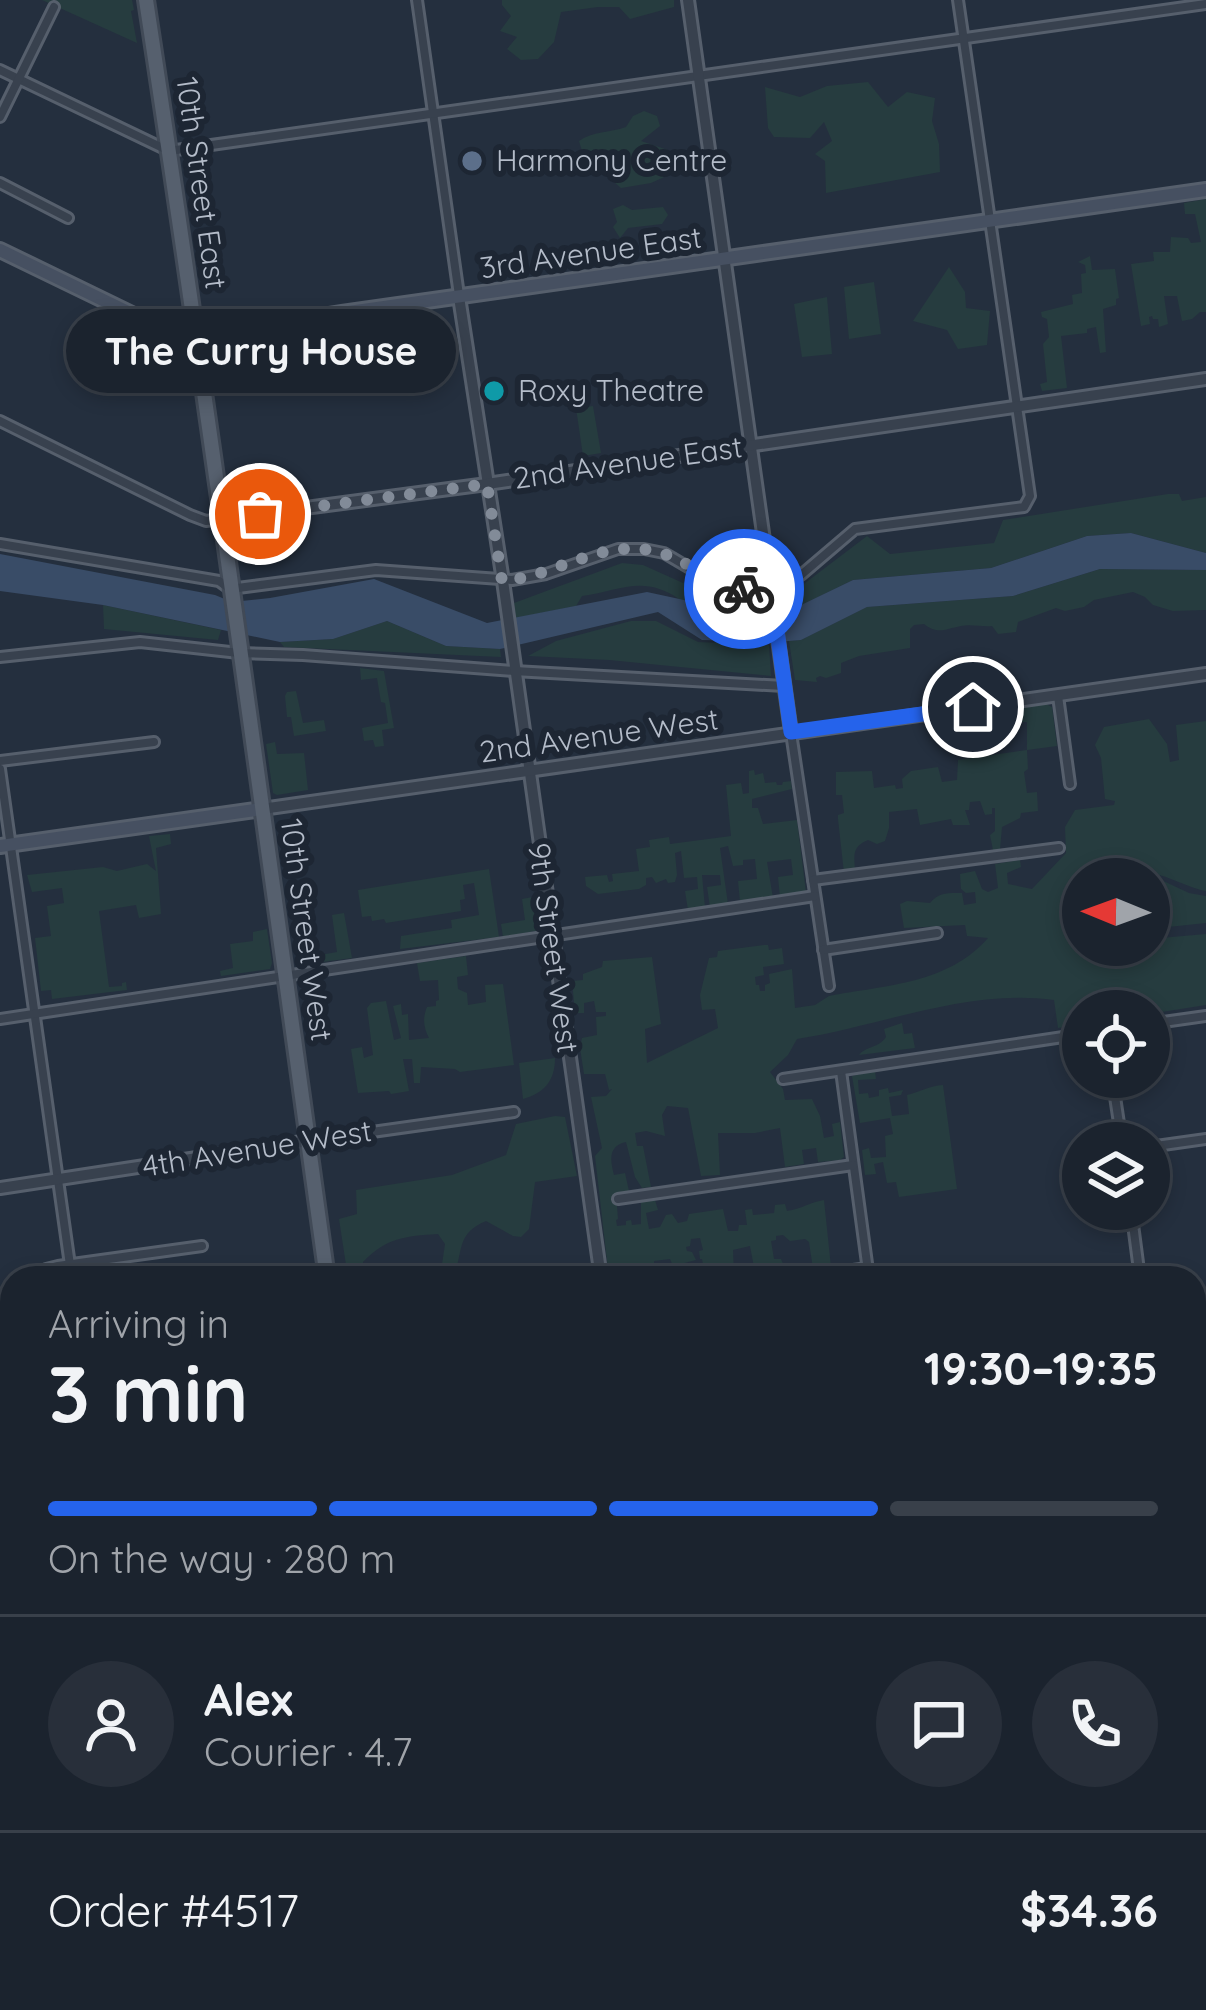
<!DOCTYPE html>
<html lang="en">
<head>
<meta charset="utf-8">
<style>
  :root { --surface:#1b232e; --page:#282f3a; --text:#f1f3f6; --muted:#a0a4aa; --line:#39404a; --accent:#2563eb }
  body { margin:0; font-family:Quicksand,sans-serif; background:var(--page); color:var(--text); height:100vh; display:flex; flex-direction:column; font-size:45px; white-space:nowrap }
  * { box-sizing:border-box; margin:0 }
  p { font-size:39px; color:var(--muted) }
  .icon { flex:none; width:66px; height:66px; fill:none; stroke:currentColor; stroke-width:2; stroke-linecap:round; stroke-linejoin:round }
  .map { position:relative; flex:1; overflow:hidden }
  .drawer { position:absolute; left:0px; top:1266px; width:1206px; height:744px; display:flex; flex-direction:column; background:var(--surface); border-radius:36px 36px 0 0; box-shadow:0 6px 18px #0003,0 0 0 3px var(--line) }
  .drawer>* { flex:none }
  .needle { width:78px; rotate:271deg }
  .controls { position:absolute; left:1062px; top:858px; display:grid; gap:24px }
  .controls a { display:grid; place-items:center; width:108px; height:108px; border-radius:50%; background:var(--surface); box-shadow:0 6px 18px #0003,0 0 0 3px var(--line); font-size:60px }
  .pin { position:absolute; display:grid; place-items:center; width:102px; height:102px; color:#fff; margin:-51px; border:6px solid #fff; border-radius:50%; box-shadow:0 3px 12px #0007 }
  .courier { position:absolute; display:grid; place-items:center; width:120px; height:120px; margin:-60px; border:9px solid #2563eb; border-radius:50%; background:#fff; color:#222; box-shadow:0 3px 15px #0007 }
  .bubble { position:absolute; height:84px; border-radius:42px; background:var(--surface); box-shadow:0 6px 18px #0003,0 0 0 3px var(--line); font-size:39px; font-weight:700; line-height:84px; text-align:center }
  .head em { font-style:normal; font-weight:700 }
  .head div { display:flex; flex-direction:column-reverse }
  .head { display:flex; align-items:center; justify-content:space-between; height:204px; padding:0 48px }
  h1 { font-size:78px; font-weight:700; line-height:90px }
  .bar { display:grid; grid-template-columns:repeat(4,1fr); gap:18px 12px; align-content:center; height:144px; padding:0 48px }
  .bar i { height:15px; border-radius:9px; background:var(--line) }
  .bar .on { background:var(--accent) }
  .bar p { grid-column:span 4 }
  .line { display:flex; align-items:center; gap:30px; padding:0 48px; border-top:3px solid var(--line) }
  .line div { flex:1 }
  .round { display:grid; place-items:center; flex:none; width:126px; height:126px; border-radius:63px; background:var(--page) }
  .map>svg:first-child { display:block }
  .green { fill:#263c3f }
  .water { fill:#394c67 }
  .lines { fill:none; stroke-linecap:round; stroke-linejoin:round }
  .minor-casing { stroke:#565f6c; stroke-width:14 }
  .tertiary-casing { stroke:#565f6c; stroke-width:16 }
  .secondary-casing { stroke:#565f6c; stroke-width:18 }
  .primary-casing { stroke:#414a57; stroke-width:20 }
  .minor { stroke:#38414e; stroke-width:8 }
  .tertiary { stroke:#38414e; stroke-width:10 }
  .secondary { stroke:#465061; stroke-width:12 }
  .primary { stroke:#56606e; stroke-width:14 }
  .done { stroke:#828b98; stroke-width:12; stroke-dasharray:0 21.6 }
  .route { stroke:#2563eb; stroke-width:15 }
  .service-dot { fill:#5c6f8a; stroke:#1d2633; stroke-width:4.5 }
  .culture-dot { fill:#0f9aa8; stroke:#1d2633; stroke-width:4.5 }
  .labels { text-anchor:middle; stroke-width:12; stroke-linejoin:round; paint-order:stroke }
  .poi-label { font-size:30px; fill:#b4bcc9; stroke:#1d2633; text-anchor:start }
  .street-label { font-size:30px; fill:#b4bcc9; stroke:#1d2633 }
</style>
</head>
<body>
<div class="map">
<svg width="1206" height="2010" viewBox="0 0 1206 2010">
  <rect width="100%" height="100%" fill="#242f3e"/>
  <g class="green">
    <path d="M42 0H132L134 10 131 11 137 43Z"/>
    <path d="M502 0H674V7L630 19 619 7H598L561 12 554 42 538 59 521 60 507 49 517 37 500 31 511 16 502 5Z"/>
    <path d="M868 82 888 107 907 92 935 98 932 121 939 144 940 172 826 193 825 161 815 154 832 141 824 122 810 138 774 137 768 128 765 87 800 97 827 86Z"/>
    <path d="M644 111 657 116 660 126 641 141 668 150 693 164 651 183 621 188C609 178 600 166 585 161L579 141C593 131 609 133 626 127L633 116Z"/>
    <path d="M1206 199V312H1200L1192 319 1182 321 1177 296H1164L1168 324 1159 327 1158 319H1153L1152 316 1149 317 1150 324 1141 326 1131 264 1154 261 1153 252H1170L1171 237 1188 238 1191 243 1201 242 1195 214H1185L1184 203Z"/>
    <path d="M623 205 632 210 663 207 668 215 662 224 628 228 620 238 613 227 617 222 613 209Z"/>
    <path d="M1090 256 1092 270 1115 269 1119 298 1116 299V305L1103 309 1106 352 1100 353 1096 327 1087 329V333L1061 336 1067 388 1042 391 1040 384 1047 382 1043 344 1049 337 1047 319 1042 317 1041 312 1073 304 1072 295 1082 293 1081 274 1086 273 1085 265 1078 262Z"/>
    <path d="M949 267 965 292 966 308 990 311 987 345 958 349 947 330 913 321Z"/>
    <path d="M874 282 881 334 849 339 844 287Z"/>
    <path d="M827 297 832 354 802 357 794 304Z"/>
    <path d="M593 406 601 453 583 456 576 408Z"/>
    <path d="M1168 494H1179L1182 501 1206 497V553L1131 533 1087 536 991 568 853 580 781 615 777 598 792 593 867 536 890 554 994 543 1003 520Z"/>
    <path d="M622 563 643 565 683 583 704 585 735 598 759 599 763 604 764 618 679 599C643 574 619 591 582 596L576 606 516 618 514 603Z"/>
    <path d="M1100 569 1206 570V610L1173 611 1153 605 1145 597 1133 592 1094 600 1084 607 1065 611 1056 608 1018 622 1016 632 998 634 992 626C982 627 971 624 961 626 945 629 938 635 924 624L914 625 910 629V648L859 656 841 663V673L826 678 820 676 816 678 817 682 795 680 789 641 801 640 867 607 1013 596Z"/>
    <path d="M103 605 221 630 218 640 104 629Z"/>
    <path d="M387 621 446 646 500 649 501 657 284 647 280 642 333 639Z"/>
    <path d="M631 621H656L698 642 769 645 771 676 609 660 528 656 556 641Z"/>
    <path d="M360 668 384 671 394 728 382 730 384 746 375 747 373 740 364 741 362 728 388 723 385 703 381 702 377 678 361 680Z"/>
    <path d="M296 691 303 723 324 720 326 731 294 736 291 717H287L285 696 287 692Z"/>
    <path d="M1046 704 1052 707 1057 746 1027 750 1028 769 1024 772 1027 793 1037 792 1038 811 1021 813 1020 818 1002 827 1000 850H993L990 835 995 831V808H992V814L985 815 980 801 970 802 969 810H965L970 825H953L951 819 920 825 917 809 889 812V828L885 841 877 844 868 840C852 847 854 854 855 871L844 873 838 819V815L844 813 842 795H836V772L872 771 874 788 895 785 896 789 903 788 902 779 911 771 938 767 942 782 957 780 958 760 1027 750V722H1016L1014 708Z"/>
    <path d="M1149 719 1167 744 1170 762 1179 760 1176 725 1206 721V891C1182 886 1160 870 1139 873L1134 879H1083V945H1149V939L1206 934V1005L1149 1014V1011H1083V1024L1058 1028 1054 1000C968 988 881 1026 797 1039L788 1055 770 1072 783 1089 785 1100 812 1099 820 1116 824 1138 834 1136 832 1124 840 1122 844 1157 840 1160 818 1162 816 1148 802 1150 804 1164 785 1167 780 1128 755 1133H718L720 1175 701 1176 688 1108 667 1106 662 1115 665 1136 646 1131 635 1133 637 1146H643L651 1187 642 1188 635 1177 626 1142C608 1146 610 1160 614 1175L625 1173 629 1191 616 1193 618 1219 616 1220 617 1226 626 1225V1221L631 1220 632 1225 641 1224V1202L655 1200 658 1210 646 1213 649 1229 660 1227 666 1215 672 1214 678 1223 687 1221 689 1214 723 1209 728 1231H738L739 1225H747L745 1210 752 1209 753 1215 774 1213 775 1205 785 1204 787 1211C801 1209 811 1202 824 1200L831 1267 813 1269 809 1242 805 1239 790 1241 783 1235 776 1236V1240L771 1241 774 1259H781L787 1273 756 1278 750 1246 733 1250 734 1273 743 1268 744 1277 701 1278 700 1276 710 1274 708 1263 703 1264 702 1259H700L699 1251 703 1250 700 1238 691 1239 690 1246 686 1247 687 1251 692 1252 696 1260 673 1266 670 1259 654 1261V1267L646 1270 647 1277 640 1276 636 1269 619 1274V1278H609L595 1156 602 1148 591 1097 606 1096 612 1089 609 1090 605 1074H584L580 1048 582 1038 597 1035 596 1017 606 1016V1012H596L594 1001 584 1003V1013H575L572 981 583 980V974L602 967 603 961 652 957 661 1024 645 1029 647 1063 718 1028 715 1009 702 1010 700 995 709 958 717 957 718 951 764 945H768L769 950 782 948 784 964 763 967 764 975 755 977 756 985H759L760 991H765V985L770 983 769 974 792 969 795 1008 815 1005 829 996C886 985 948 984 988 938L967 936 965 925 904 928 900 904 907 901 930 903C939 892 948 893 962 893L964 905 976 903 975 892 966 893 961 889 960 874 975 871 982 889 988 892 998 888 995 864 1020 860 1021 867 1007 873 1008 884 1032 889 1066 853 1065 827 1075 810 1114 805 1115 801 1105 799 1101 758 1095 745 1104 727Z"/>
    <path d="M275 742 277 754 304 753 308 790 277 795 273 793 266 744Z"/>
    <path d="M754 770 755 775 763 773 765 783 776 782 777 785H782L783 782 791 781 792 789 752 799V808H758L763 824 797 820 806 892 780 897 778 877 793 875 791 859 767 862 773 898 740 902 738 881 757 879 755 859 743 860V865L733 866 728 846 720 848 728 904 710 907 707 887 721 885 720 875H702L705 908 688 910 685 891 698 889 697 877 684 878 681 851 675 853 677 875 675 882 668 883 666 879 656 883 652 877 646 878V885L639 889 598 894 586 886 585 877 607 875 609 882 613 881 612 874 639 871 636 849 650 847 649 840 669 837 670 844 731 836 726 785 741 783 743 794 749 793V771Z"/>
    <path d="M170 834 171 844 156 848 161 914 139 918 136 905 99 911 109 987 122 986V983L126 982 127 990 52 999 51 990 41 991 35 938 51 936 47 906 64 903 62 888 32 892 27 875 103 867 117 871 147 864 156 871 149 836Z"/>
    <path d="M489 869 499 937 400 949 401 936 452 928 451 920 479 915 474 883 463 885 465 899 460 900 461 911 386 923 384 919 372 921 371 916 362 917 358 890Z"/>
    <path d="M1157 878 1189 893 1206 896V923L1159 928 1149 926 1151 903 1160 902Z"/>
    <path d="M538 896 541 930 503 937 501 924 525 920 522 899Z"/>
    <path d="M344 913 352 958 300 965 297 959 337 952 332 915Z"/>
    <path d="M267 929 272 963 270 969 221 976 220 971 233 968 230 944 253 941V932Z"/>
    <path d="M466 956 468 975 457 977 458 989 467 993 468 1005 486 1002 485 985 503 984 514 1065 460 1072 455 1069 421 1067 420 1083H414L412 1059H403L409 1091 391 1094 389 1091 358 1093 351 1049 362 1047 364 1058 373 1055 367 1008 371 1003 386 1001 394 1040 401 1038 393 1006 401 1004 402 1015 408 1014 409 1040 429 1038C424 1029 422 1019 427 1007L436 1006V1001L439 1000 438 980 420 981 417 963Z"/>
    <path d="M902 1023 904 1034 912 1033 915 1048 859 1055C866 1046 879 1048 886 1037L884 1029Z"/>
    <path d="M555 1058C555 1081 544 1093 523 1099L519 1063Z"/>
    <path d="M875 1071 876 1079 858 1080 859 1094 868 1093 869 1098 879 1096V1090L888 1088 889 1093 903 1090 901 1095 889 1097 892 1116 909 1114 907 1095C920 1092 929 1086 943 1085L957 1189 899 1197 896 1182 887 1183 883 1162 874 1164 876 1174 865 1175 862 1150 869 1148 871 1158 886 1157 885 1136 893 1134 890 1118 860 1123 852 1076Z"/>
    <path d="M555 1116 565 1117 577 1176 535 1182 529 1229 521 1237 513 1236 486 1221C455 1234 464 1252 453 1278H440L445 1244 438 1234C405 1236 386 1238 363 1262L364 1278H348L339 1219 357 1214 356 1190 452 1175 506 1155 516 1124Z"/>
    <path d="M1206 1582V2010H754L721 2005 720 1998H1194V1587Z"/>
    <path d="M0 1712 12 1715V1917L0 1912Z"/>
  </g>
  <path class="water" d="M1131 533 1206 553V570L1100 569 1013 596 867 607 801 640 777 642 702 640 658 612 500 649 446 646 387 621 333 639 280 642 103 605 0 591V554L215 595 232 602 270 598 374 579 487 623 647 592 772 619 853 580 991 568 1087 536Z"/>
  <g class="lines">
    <g class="minor-casing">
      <g id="minor">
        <path d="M417 0 459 295"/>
        <path d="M0 70 169 151 1206 4"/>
        <path d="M0 117 54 7"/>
        <path d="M0 183 68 218"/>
        <path d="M0 421 190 515 206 521 221 519"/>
        <path d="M0 544 219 581 230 589 376 570 512 580 546 574 618 549H644L664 553 693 570 734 587 749 589 780 585 801 575 855 529 1024 507 1030 496 958 0"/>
        <path d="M0 657 140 642 239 653 303 655 514 671 784 686"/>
        <path d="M1058 696 1070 784"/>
        <path d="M791 733 829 986"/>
        <path d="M0 761 154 742"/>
        <path d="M0 769 70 1265"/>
        <path d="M813 880 1059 848"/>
        <path d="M823 950 937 933"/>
        <path d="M0 1019 815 896"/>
        <path d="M1149 1024 1206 1016"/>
        <path d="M841 1071 869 1278"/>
        <path d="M1112 1077 1122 1143"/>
        <path d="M783 1079 1083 1034"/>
        <path d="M308 1141 514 1112"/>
        <path d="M1149 1147 1206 1139"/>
        <path d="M618 1199 853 1165"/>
        <path d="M1131 1209 1140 1278"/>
        <path d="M34 1278 46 1269 58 1266 202 1246"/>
        <path d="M798 1278 867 1268"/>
        <path d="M1194 1302 1206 1301"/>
        <path d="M2 1354 12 1323"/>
        <path d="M1194 1427 1206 1425"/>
        <path d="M0 1594 12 1593"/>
        <path d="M173 1998 175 2010"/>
      </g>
    </g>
    <g class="tertiary-casing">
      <g id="tertiary">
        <path d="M688 0 791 732"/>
        <path d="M459 297 503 581 601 1278"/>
        <path d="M222 519 487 484 1206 379"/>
        <path d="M262 809 1206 674"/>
        <path d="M0 1188 308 1141"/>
        <path d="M702 1998 703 2010"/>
      </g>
    </g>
    <g class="secondary-casing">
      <g id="secondary">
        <path d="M0 250 171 333 196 336 342 313 1206 190"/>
        <path d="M0 846 262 809"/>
      </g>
    </g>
    <g class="primary-casing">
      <g id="primary">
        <path d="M146 0C211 425 268 852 327 1278"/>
        <path d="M354 1998 356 2010"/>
      </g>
    </g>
    <use href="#minor" class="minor"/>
    <use href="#tertiary" class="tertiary"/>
    <use href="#secondary" class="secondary"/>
    <use href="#primary" class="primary"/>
  </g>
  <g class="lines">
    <path class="done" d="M260 514 487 484 502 581C553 577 598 541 649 550 681 555 710 583 744 589"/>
    <path class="route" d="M744 589 771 587 791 732 973 707"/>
  </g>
  <circle class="service-dot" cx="472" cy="161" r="12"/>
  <circle class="culture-dot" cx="494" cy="391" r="12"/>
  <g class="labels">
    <g class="poi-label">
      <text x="496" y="171">Harmony Centre</text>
      <text x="518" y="401">Roxy Theatre</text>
    </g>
    <g class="street-label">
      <text transform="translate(201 183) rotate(82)" y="10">10th Street East</text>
      <text transform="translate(591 253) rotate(-8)" y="10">3rd Avenue East</text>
      <text transform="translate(628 463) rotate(-8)" y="10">2nd Avenue East</text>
      <text transform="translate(599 736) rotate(-8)" y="10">2nd Avenue West</text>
      <text transform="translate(306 930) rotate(82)" y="10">10th Street West</text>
      <text transform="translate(553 948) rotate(82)" y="10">9th Street West</text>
      <text transform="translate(257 1149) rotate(-9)" y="10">4th Avenue West</text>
    </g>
  </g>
</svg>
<div class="controls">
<a><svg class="needle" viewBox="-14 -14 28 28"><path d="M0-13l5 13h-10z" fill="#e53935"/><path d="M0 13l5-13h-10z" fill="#a0a4aa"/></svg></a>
<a><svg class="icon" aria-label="locate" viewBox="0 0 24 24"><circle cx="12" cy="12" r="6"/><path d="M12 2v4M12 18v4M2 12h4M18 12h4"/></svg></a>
<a><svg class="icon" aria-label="layers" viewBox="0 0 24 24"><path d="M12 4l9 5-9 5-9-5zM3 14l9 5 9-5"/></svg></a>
</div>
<div class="pin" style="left:260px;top:514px;background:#ea580c"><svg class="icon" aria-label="bag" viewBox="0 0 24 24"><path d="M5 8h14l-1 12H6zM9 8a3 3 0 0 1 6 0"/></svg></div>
<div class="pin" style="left:973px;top:707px;background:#1f2937"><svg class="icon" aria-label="home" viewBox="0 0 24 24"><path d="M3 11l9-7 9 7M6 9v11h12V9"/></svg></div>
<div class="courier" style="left:744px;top:589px"><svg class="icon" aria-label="bike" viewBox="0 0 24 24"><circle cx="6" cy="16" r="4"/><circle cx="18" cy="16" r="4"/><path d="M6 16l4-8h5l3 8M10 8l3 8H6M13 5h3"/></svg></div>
<div class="bubble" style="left:66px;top:309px;width:390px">The Curry House</div>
<section class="drawer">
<div class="head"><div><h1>3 min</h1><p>Arriving in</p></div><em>19:30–19:35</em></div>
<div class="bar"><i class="on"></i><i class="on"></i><i class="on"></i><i></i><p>On the way · 280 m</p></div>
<div class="line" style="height:216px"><a class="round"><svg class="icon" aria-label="person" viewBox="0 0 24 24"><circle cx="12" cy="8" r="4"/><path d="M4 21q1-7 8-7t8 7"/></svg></a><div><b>Alex</b><p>Courier · 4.7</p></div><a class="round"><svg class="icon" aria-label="chat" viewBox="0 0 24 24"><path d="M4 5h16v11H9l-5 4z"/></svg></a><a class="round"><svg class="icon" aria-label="phone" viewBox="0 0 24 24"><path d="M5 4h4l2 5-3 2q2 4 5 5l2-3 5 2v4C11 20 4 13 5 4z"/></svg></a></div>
<div class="line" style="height:156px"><div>Order #4517</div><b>$34.36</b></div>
</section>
</div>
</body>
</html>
